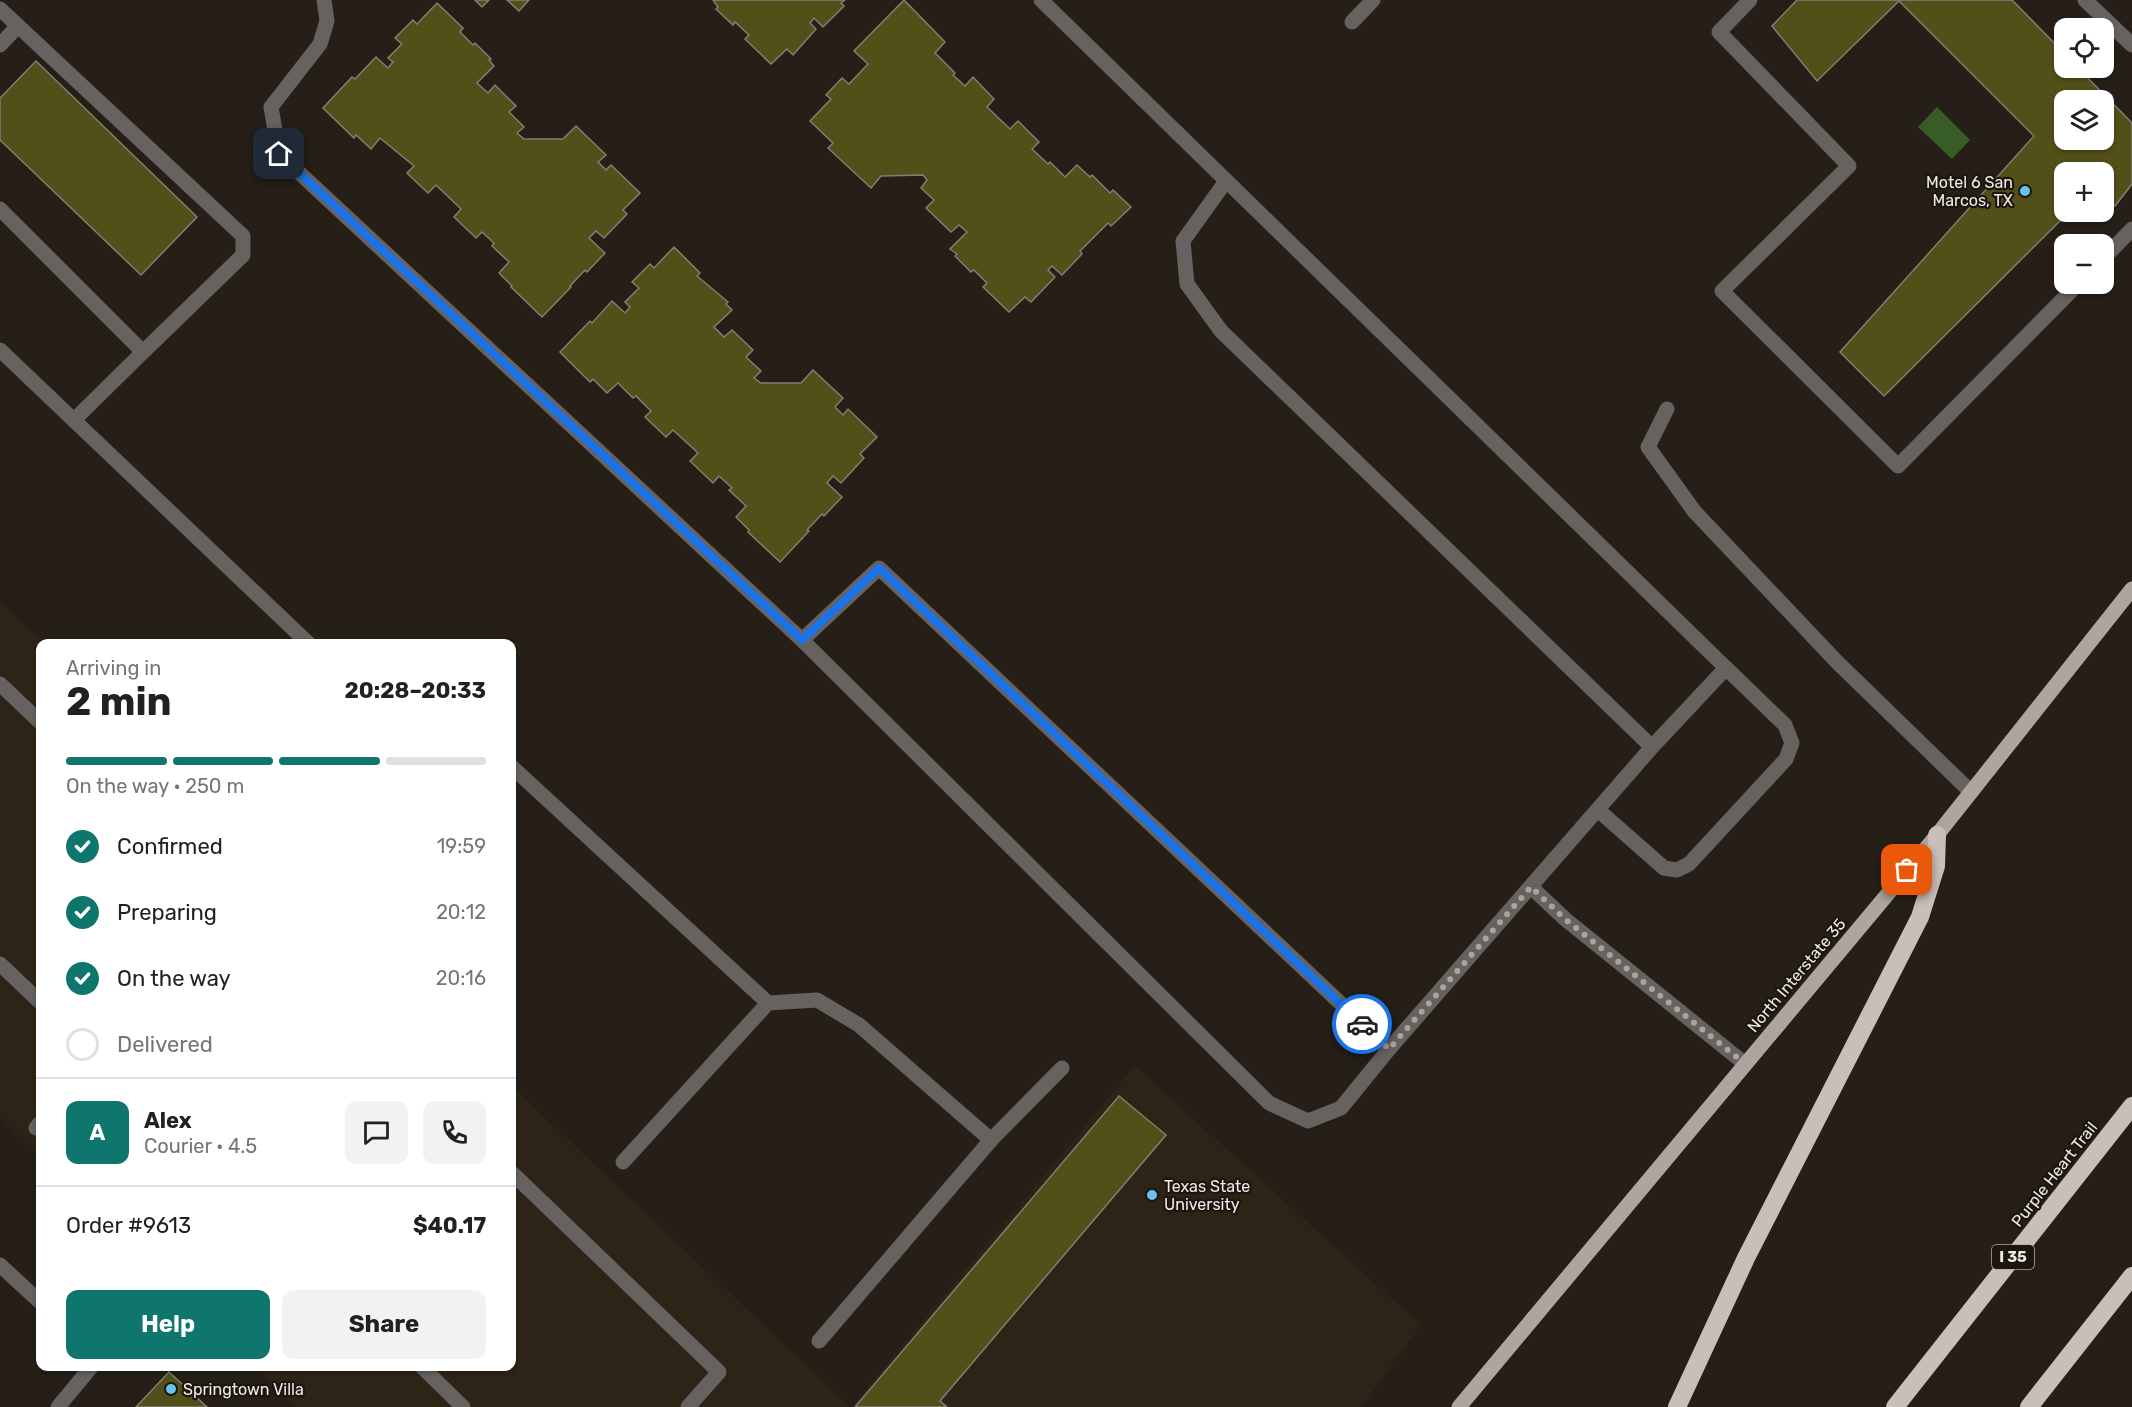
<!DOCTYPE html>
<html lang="en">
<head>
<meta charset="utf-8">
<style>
  :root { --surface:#fff; --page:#f2f2f2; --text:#202124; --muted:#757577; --line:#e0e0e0; --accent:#0f766e }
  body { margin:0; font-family:Rubik,sans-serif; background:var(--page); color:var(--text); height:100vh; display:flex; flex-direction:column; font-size:22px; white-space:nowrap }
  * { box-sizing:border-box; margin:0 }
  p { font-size:20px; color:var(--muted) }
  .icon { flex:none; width:33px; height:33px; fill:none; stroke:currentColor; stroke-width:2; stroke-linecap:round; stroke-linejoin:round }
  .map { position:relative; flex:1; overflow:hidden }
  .sheet { position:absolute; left:36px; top:639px; width:480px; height:732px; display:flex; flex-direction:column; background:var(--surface); border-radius:12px; box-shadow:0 2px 4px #0004 }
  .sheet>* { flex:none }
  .buttons { position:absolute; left:2054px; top:18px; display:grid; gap:12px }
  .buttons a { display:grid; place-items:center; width:60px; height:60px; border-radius:12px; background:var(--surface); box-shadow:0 2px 4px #0004; font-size:30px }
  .pin { position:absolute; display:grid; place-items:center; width:51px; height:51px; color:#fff; margin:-26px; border-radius:12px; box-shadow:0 3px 9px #0006 }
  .courier { position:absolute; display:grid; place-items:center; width:60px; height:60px; margin:-30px; border:4px solid #1a73e8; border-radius:50%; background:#fff; color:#222; box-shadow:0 2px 8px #0007 }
  .head em { font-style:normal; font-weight:700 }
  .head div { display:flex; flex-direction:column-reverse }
  .head { display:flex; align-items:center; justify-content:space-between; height:102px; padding:0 30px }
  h1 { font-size:39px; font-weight:700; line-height:45px }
  .bar { display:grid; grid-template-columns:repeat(4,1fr); gap:9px 6px; align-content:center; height:72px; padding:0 30px }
  .bar i { height:8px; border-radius:4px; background:var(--line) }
  .bar .active { background:var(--accent) }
  .bar p { grid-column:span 4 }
  .line { display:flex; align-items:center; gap:15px; padding:0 30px; border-top:2px solid var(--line) }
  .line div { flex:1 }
  .round { display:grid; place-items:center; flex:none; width:63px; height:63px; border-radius:12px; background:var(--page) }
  ol { padding:0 30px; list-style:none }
  li { display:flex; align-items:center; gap:18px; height:66px }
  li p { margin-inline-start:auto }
  li .icon { padding:6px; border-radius:50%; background:var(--accent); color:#fff; stroke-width:4 }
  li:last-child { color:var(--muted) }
  li i { width:33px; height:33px; border:3px solid var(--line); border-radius:50% }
  .action { display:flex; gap:12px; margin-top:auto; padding:12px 30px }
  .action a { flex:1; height:69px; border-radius:12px; background:var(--accent); color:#fff; font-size:24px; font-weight:700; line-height:69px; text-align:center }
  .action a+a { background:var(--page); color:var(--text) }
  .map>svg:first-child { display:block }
  .built { fill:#2d2417 }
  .water { fill:#385c25 }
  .building { fill:#534f18; stroke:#807f75; stroke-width:1.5; fill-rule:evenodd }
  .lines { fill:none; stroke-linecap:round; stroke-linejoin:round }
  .minor { stroke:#676260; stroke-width:15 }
  .major { stroke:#aea4a0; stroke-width:15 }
  .highway { stroke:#cabeb9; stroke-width:18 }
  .done { stroke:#a8a49f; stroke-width:6; stroke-dasharray:0 10.8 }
  .route { stroke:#1a73e8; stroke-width:8 }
  .poi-dot { fill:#67c4ef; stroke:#1c160f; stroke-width:2 }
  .labels { text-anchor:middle; stroke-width:4.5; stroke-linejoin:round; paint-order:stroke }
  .shield { fill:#1c160f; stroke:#b0aba6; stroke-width:1.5 }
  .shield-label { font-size:15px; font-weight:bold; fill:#efebe7 }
  .poi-label { font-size:16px; fill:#efebe7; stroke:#1c160f; text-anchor:start }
  .street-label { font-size:16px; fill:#efebe7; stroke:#1c160f }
</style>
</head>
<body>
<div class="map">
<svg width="2132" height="1407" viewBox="0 0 2132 1407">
  <rect width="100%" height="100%" fill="#251f18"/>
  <g class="built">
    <path d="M0 602 44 643 40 644V1156L0 1117Z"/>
    <path d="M1135 1066 1421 1325 1361 1407H851Z"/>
    <path d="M512 1086 850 1407H296L255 1367 512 1366Z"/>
  </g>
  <path class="water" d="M1937 107 1970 140 1952 159 1918 127Z"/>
  <g class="building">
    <path d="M475 0H489L482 7Z"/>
    <path d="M507 0H529L519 11Z"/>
    <path d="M713 0H845L841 3 844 6 823 27 814 18 810 23 816 29 793 55 787 49 771 64 745 39 749 35 735 22 733 25 716 9 718 7Z"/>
    <path d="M904 0 945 42 935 53 955 73 953 75 965 86 973 77 994 99 987 107 1010 129 1018 121 1039 142 1032 149 1048 164 1050 162 1065 177 1077 165 1090 177 1092 175 1110 193 1113 190 1131 207 1111 226 1108 223 1080 251 1082 254 1062 275 1052 266 1048 270 1055 277 1031 302 1025 297 1009 312 983 287 987 283 974 270 971 272 955 256 957 254 950 249 967 232 959 225 951 232 926 208 934 200 921 188 927 180 923 175 881 176 871 188 828 148 833 143 810 121 831 99 826 95 842 78 849 84 868 64 854 51Z"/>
    <path d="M1797 0H2012L2064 53V68H2078L2132 123V184L2115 206 2103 199V172H2064V212H2069L1884 396 1840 352 2034 136 1899 1 1817 81 1772 26ZM2064 100H2103V140H2064Z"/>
    <path d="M437 3 463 28 460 32 473 45 475 43 491 59 489 60 494 66 477 83 488 93 495 85 516 106 509 112 524 127 517 133 524 139H563L576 126 606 155 598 162 606 170 611 165 640 193 623 210 627 214 604 238 596 231 589 238 605 253 587 272 585 270 570 286 571 287 542 317 511 287 512 286 499 273 509 262 492 246 494 243 482 232 476 238 454 217 461 209 436 185 428 193 407 173 414 166 380 138 371 149 356 135 354 138 323 108 352 77 355 79 376 57 388 68 393 62 388 58 402 44 395 38 413 20 417 24Z"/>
    <path d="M36 61 197 217 141 275 0 140V98Z"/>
    <path d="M674 247 700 273 697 276 728 302 726 304 732 310 714 327 724 337 732 330 753 350 746 357 761 371 754 378 761 383H801L813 370 843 398 835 407 843 415 848 409 877 437 860 454 864 458 841 483 833 476 827 483 842 497 824 516 822 514 807 530 809 531 780 562 748 532 749 530 736 517 746 506 729 490 732 488 719 476 713 483 690 461 698 453 673 430 666 437 645 417 651 411 636 396 633 398 618 383 607 393 593 379 590 382 560 352 590 321 592 323 612 301 625 313 630 307 625 302 639 288 632 282 650 264 654 268Z"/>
    <path d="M1119 1096 1166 1135 940 1401 947 1407H855Z"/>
    <path d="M169 1372 207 1407H136Z"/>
  </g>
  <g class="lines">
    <g class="minor">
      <path d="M324 0 327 21 320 44 271 107 279 154 802 640 1269 1103 1308 1121 1341 1108 1389 1049 1652 747 1726 668 1041 0"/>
      <path d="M1750 0 1719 32 1849 166 1722 291 1898 466 2078 284"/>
      <path d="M2085 0 2132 45"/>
      <path d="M0 9 243 236V255L143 352 0 209"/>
      <path d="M1352 22 1373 0"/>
      <path d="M0 45 18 26"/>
      <path d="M1226 181 1183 241 1187 284 1221 331 1652 747"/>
      <path d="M2103 259 2132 229"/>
      <path d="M0 350 309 644"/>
      <path d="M1667 409 1648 447 1694 511 1837 662 1971 792"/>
      <path d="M74 420 143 352"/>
      <path d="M802 640 879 568 1389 1049"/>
      <path d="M0 684 40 722"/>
      <path d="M512 767 768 1003 623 1162"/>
      <path d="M1598 810 1664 868 1677 870 1689 864 1786 759 1792 743 1785 725 1726 668"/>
      <path d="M1531 887 1565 919 1744 1063"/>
      <path d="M0 964 40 1002"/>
      <path d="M768 1003 817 1000 859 1025 991 1140"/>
      <path d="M36 1128 40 1123"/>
      <path d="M512 1173 719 1372 688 1407"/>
      <path d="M0 1265 40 1302"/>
      <path d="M819 1341 991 1140 1062 1068"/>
      <path d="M421 1366 463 1407"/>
      <path d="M58 1407 92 1366"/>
    </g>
    <path class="major" d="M1459 1407 1937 835 2132 589"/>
    <g class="highway">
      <path d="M1677 1407 1746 1258 1920 917 1936 866 1937 835"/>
      <path d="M1895 1407 2132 1106"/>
      <path d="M2029 1407 2132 1276"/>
    </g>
  </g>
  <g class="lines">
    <path class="done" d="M1362 1024 1389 1049 1531 887 1565 919 1744 1063 1907 870"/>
    <path class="route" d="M279 154 802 640 879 568 1362 1024"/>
  </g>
  <g class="poi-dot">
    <circle cx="2025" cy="191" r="6"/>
    <circle cx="1152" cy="1195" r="6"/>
    <circle cx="171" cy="1389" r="6"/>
  </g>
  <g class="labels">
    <rect class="shield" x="1992" y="1245" width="42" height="24" rx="4.5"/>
    <g class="shield-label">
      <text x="2013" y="1262">I 35</text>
    </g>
    <g class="poi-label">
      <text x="2013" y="188" text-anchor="end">Motel 6 San<tspan x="2013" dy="18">Marcos, TX</tspan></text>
      <text x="1164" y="1192">Texas State<tspan x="1164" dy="18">University</tspan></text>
      <text x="183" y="1395">Springtown Villa</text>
    </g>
    <g class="street-label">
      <text transform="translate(1796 975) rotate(-50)" y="6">North Interstate 35</text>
      <text transform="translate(2054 1174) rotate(-52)" y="6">Purple Heart Trail</text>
    </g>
  </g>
</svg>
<div class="buttons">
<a><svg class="icon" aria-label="locate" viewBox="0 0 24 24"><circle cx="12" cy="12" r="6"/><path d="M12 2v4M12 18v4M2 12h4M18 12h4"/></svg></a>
<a><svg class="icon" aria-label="layers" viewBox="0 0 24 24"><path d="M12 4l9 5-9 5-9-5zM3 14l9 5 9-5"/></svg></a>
<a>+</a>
<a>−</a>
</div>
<div class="pin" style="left:1907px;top:870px;background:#ea580c"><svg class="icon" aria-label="bag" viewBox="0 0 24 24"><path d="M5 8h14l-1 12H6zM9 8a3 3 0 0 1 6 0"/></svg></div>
<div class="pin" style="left:279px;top:154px;background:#1f2937"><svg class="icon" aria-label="home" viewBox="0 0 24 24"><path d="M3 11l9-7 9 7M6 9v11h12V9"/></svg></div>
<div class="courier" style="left:1362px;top:1024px"><svg class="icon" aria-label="car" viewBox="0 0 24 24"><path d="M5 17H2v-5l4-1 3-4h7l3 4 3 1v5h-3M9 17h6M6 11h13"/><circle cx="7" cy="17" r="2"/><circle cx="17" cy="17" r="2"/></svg></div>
<section class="sheet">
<div class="head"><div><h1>2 min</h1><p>Arriving in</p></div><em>20:28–20:33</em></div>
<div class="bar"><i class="active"></i><i class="active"></i><i class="active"></i><i></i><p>On the way · 250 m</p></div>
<ol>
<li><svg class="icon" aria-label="check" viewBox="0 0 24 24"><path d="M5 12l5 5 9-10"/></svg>Confirmed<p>19:59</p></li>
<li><svg class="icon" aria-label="check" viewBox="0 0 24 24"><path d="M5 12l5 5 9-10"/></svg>Preparing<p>20:12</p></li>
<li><svg class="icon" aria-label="check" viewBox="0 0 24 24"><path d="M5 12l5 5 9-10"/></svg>On the way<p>20:16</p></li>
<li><i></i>Delivered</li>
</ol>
<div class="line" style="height:108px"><b class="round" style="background:var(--accent);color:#fff">A</b><div><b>Alex</b><p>Courier · 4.5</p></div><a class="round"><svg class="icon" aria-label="chat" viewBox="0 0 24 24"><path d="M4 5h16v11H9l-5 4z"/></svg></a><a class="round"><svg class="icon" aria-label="phone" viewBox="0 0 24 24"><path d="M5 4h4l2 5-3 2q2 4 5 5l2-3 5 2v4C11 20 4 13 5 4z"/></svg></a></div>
<div class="line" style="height:78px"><div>Order #9613</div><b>$40.17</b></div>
<div class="action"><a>Help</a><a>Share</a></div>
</section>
</div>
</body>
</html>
